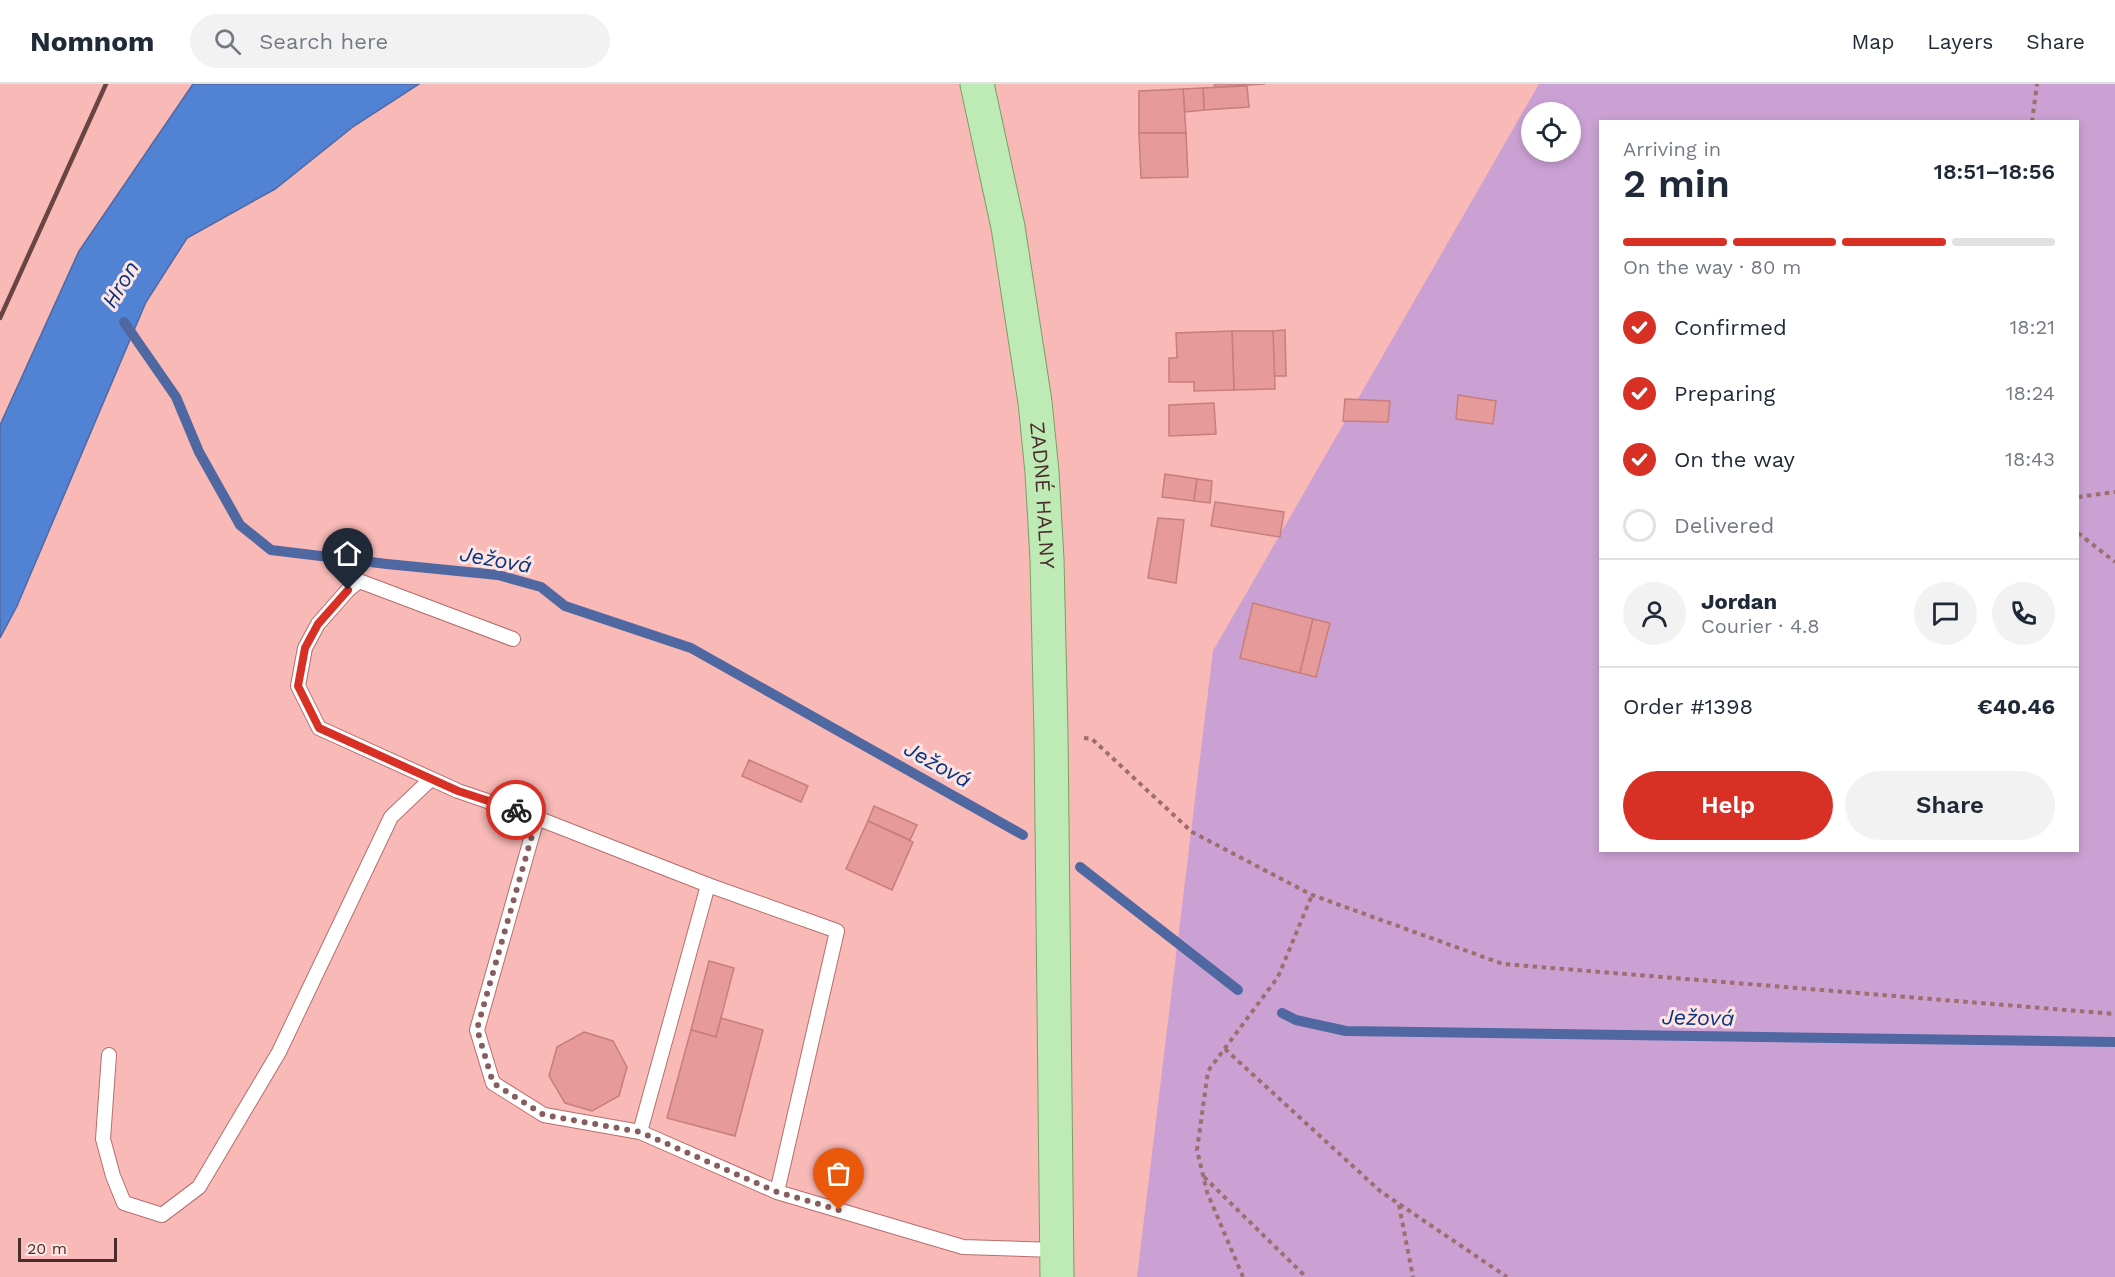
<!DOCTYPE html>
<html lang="en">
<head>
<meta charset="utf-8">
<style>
  :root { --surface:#fff; --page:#f2f2f3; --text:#1f2937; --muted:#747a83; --line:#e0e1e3; --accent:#d93025 }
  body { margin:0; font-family:"Work Sans",sans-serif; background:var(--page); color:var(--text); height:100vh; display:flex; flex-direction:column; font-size:22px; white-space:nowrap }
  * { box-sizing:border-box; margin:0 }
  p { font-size:20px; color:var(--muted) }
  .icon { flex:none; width:33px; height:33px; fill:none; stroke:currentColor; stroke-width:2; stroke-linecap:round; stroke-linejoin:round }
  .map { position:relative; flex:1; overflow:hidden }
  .drawer { position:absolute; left:1599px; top:36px; width:480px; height:732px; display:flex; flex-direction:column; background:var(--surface); border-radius:0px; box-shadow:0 3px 9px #0003 }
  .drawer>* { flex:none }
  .tools { position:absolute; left:1521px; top:18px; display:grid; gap:12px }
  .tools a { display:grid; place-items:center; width:60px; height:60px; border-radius:50%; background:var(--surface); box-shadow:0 3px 9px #0003; font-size:30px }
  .scale { position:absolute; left:18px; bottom:15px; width:99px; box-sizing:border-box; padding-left:6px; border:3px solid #4b2c2c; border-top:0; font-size:16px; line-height:21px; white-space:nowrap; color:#4b2c2c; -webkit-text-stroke:4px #fee5e4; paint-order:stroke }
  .pin { position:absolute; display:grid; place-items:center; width:51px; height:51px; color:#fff; margin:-62px -26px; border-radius:50% 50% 50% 0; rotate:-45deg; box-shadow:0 0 6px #0007 }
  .pin .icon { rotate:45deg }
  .courier { position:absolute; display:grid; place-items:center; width:60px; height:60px; margin:-30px; border:4px solid #d93025; border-radius:50%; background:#fff; color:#222; box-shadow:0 2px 8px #0007 }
  .summary em { font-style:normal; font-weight:600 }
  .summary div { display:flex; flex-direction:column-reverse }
  .summary { display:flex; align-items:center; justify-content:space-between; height:102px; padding:0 24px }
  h1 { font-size:39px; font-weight:600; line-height:45px }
  .bar { display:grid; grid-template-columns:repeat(4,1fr); gap:9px 6px; align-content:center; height:72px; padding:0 24px }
  .bar i { height:8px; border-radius:4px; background:var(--line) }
  .bar .current { background:var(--accent) }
  .bar p { grid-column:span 4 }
  .line { display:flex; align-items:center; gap:15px; padding:0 24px; border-top:2px solid var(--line) }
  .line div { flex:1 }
  .round { display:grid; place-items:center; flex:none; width:63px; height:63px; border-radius:32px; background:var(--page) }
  ol { padding:0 24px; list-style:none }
  li { display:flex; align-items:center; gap:18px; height:66px }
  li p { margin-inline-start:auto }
  li .icon { padding:6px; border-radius:50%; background:var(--accent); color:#fff; stroke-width:4 }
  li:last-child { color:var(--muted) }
  li i { width:33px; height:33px; border:3px solid var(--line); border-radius:50% }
  .action { display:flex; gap:12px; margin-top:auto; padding:12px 24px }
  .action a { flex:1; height:69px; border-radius:36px; background:var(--accent); color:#fff; font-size:24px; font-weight:600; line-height:69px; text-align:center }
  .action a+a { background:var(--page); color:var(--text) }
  header { display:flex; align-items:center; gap:36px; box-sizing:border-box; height:84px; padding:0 30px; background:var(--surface); border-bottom:2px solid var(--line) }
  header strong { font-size:28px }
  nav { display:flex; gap:33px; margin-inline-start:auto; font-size:21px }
  .search { width:420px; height:54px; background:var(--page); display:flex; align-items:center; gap:15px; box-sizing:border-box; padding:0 21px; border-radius:33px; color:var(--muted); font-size:22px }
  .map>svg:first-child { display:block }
  .green { fill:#cba1d4; fill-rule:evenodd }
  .water { fill:#5282d4; stroke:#5068a2; stroke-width:1.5 }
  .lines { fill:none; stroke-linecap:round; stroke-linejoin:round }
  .stream { stroke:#5068a2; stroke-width:10 }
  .building { fill:#e69a99; stroke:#c77e7d; stroke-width:1.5 }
  .service-casing { stroke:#b56e6d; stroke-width:16 }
  .primary-casing { stroke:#799f65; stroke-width:35 }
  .path { stroke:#9c6e6d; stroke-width:4; stroke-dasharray:4.5 4.5; stroke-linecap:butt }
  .service { stroke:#fff; stroke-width:14 }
  .primary { stroke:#beebb5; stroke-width:33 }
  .rail { stroke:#684443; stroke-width:4.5 }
  .done { stroke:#885d5d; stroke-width:6; stroke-dasharray:0 10.8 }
  .route { stroke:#d93025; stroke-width:8 }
  .labels { text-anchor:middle; stroke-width:6; stroke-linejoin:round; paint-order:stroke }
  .street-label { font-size:21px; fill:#4b2c2c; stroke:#fee5e4 }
  .water-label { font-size:22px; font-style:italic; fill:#0a367f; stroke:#fee5e4 }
</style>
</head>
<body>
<header>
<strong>Nomnom</strong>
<div class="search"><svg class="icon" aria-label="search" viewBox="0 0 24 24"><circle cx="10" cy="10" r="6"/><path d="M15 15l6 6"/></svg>Search here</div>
<nav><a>Map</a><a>Layers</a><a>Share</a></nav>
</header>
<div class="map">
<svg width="2115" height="1193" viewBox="0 0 2115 1193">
  <rect width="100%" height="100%" fill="#f8b9b7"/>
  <path class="green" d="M1539 0H2115V1193H1137L1213 567ZM1532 28H1570V68H1532ZM1600 38H2078V766H1600Z"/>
  <path class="water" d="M193 0H419L354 42 275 105 187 154 146 218 17 522 0 554V341L79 167Z"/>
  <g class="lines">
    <g class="stream">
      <path d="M124 238 176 313 199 368 240 441 271 466 387 480 498 491 541 503 565 522 691 564 1023 751"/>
      <path d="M1080 783 1238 906"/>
      <path d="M1282 929 1296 936 1346 947 2115 958"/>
    </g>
  </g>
  <g class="building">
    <path d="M1214 0H1265L1215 3Z"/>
    <path d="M1247 2 1249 23 1204 26 1203 4Z"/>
    <path d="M1203 4 1204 26 1185 28 1183 5Z"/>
    <path d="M1183 5 1186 49H1139V7Z"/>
    <path d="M1139 49H1186L1188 93 1141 94Z"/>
    <path d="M1285 246 1286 292H1274L1273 247Z"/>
    <path d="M1232 247H1273L1275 305 1234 306Z"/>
    <path d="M1232 247 1234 306 1194 307V298H1169V274H1177L1176 249Z"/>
    <path d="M1458 311 1496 317 1493 340 1456 335Z"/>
    <path d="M1345 315 1390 317 1388 338 1343 337Z"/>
    <path d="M1214 319 1216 350 1169 352V321Z"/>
    <path d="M1165 390 1197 395 1194 417 1162 413Z"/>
    <path d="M1197 395 1212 397 1210 419 1194 417Z"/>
    <path d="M1215 418 1284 428 1280 453 1211 442Z"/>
    <path d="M1158 434 1184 436 1176 499 1148 494Z"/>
    <path d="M1253 519 1313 535 1300 589 1240 574Z"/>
    <path d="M1313 535 1330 539 1316 593 1300 589Z"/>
    <path d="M749 676 808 702 801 718 742 692Z"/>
    <path d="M874 722 917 741 910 756 868 737Z"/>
    <path d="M868 737 913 758 892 806 846 785Z"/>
    <path d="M709 877 734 884 716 953 691 946Z"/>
    <path d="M721 934 763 946 735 1052 667 1034 691 946 716 953Z"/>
    <path d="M584 948 613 957 627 983 619 1012 592 1027 565 1019 549 992 557 963Z"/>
  </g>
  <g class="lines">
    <g class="service-casing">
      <g id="service">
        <path d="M513 555 359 497 348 506 318 540 305 564 298 602 319 644 458 707 537 734"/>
        <path d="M109 971 103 1055 113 1092 124 1119 162 1131 199 1103 279 968 391 733 431 695"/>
        <path d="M640 1048 544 1031 493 999 477 946 537 734 708 801"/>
        <path d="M777 1108 640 1048 708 801 837 847 777 1108 963 1163 1057 1166"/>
      </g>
    </g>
    <g class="primary-casing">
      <g id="primary">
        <path id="s1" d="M977 0 1008 143 1035 318 1042 388 1047 475 1051 650 1057 1193"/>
      </g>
    </g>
    <g class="path">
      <path d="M2032 38 2037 0"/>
      <path d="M2078 413 2115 408"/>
      <path d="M2078 449 2115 478"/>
      <path d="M1084 654 1092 655 1192 748 1312 811 1503 880 2115 930"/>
      <path d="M1225 965 1380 1107 1507 1193"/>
      <path d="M1204 1093 1306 1193"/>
      <path d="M1399 1121 1413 1193"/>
      <path d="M1243 1193 1207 1108 1197 1066 1208 987 1278 893 1312 811"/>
    </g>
    <use href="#service" class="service"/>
    <use href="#primary" class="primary"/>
    <path class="rail" d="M0 234 106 0"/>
  </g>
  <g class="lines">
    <path class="done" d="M516 726 537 734 477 945 493 999 544 1031 640 1048 777 1108 839 1126"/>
    <path class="route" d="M348 506 318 540 305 564 298 602 319 644 458 707 516 726"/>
  </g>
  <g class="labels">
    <g class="street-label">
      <text dy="7" stroke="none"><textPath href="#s1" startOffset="417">ZADNÉ HALNY</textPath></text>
    </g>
    <g class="water-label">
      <text transform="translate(120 200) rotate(-59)" y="8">Hron</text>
      <text transform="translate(496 475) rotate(10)" y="8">Ježová</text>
      <text transform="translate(938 680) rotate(29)" y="8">Ježová</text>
      <text transform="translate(1698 933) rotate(1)" y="8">Ježová</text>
    </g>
  </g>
</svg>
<div class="tools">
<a><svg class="icon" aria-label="locate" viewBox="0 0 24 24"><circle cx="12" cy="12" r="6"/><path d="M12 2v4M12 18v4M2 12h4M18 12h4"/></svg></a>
</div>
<div class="scale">20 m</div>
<div class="pin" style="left:839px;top:1126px;background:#ea580c"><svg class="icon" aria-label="bag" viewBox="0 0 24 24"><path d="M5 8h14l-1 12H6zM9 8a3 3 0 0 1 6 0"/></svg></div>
<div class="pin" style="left:348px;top:506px;background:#1f2937"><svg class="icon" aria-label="home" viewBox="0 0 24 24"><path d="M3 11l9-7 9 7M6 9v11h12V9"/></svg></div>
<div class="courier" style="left:516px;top:726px"><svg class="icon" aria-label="bike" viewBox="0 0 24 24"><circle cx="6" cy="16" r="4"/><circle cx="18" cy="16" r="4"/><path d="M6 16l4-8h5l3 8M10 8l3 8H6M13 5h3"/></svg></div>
<section class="drawer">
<div class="summary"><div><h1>2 min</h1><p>Arriving in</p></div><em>18:51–18:56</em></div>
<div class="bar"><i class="current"></i><i class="current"></i><i class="current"></i><i></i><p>On the way · 80 m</p></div>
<ol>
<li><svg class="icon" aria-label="check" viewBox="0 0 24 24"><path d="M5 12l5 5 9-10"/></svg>Confirmed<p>18:21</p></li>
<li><svg class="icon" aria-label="check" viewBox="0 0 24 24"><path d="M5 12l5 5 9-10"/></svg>Preparing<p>18:24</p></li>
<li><svg class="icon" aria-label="check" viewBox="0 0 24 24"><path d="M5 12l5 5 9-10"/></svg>On the way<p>18:43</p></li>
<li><i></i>Delivered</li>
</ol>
<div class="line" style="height:108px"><a class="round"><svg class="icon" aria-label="person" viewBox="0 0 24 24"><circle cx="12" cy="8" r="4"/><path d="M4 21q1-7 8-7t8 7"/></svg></a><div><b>Jordan</b><p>Courier · 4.8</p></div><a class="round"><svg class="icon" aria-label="chat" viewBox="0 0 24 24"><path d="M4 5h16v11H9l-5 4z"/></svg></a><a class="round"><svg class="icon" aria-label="phone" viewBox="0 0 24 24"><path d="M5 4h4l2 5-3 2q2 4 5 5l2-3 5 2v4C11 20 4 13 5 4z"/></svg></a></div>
<div class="line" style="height:78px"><div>Order #1398</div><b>€40.46</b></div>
<div class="action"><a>Help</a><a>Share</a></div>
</section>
</div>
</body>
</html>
